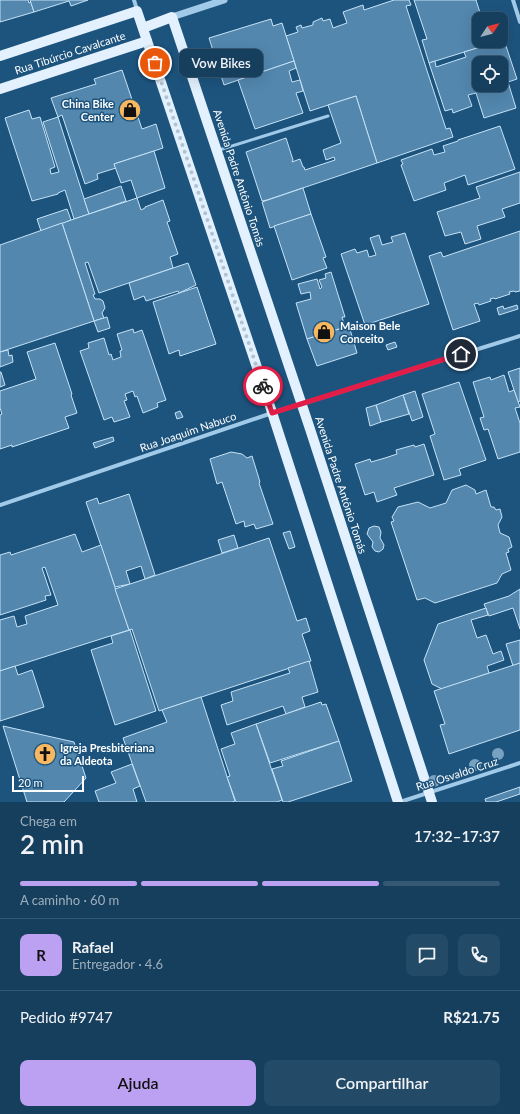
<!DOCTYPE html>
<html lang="pt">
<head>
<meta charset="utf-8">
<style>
  :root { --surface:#163f5e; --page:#234a67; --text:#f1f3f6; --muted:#9eafbc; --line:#355873; --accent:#bca0f2 }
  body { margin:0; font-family:Lato,sans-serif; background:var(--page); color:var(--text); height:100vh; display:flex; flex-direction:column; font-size:15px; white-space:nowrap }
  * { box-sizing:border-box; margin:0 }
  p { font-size:13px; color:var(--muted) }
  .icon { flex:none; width:22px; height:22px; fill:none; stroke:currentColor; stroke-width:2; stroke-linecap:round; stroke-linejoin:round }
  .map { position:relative; height:802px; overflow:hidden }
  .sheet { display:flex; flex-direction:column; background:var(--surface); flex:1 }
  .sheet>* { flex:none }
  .needle { width:26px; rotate:54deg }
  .fabs { position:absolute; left:472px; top:12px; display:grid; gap:8px }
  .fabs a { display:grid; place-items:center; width:36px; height:36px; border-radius:8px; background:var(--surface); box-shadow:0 4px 16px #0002,0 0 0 1px var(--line); font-size:20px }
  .scale { position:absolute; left:12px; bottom:10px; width:72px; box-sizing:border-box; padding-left:4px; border:2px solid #fff; border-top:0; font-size:11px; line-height:14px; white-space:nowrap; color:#fff; -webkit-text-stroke:3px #1d547e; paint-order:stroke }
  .pin { position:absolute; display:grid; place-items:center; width:34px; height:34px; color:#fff; margin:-17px; border:2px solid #fff; border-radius:50%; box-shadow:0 1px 4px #0007 }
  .courier { position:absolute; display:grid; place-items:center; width:40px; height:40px; margin:-20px; border:3px solid #e11d48; border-radius:50%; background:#fff; color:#222; box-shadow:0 1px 5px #0007 }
  .bubble { position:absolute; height:28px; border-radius:8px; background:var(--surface); box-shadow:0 4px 16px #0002,0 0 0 1px var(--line); font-size:13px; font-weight:600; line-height:28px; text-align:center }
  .overview em { font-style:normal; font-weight:600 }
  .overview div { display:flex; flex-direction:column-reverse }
  .overview { display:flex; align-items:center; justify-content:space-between; height:68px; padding:0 20px }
  h1 { font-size:26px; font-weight:600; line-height:30px }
  .bar { display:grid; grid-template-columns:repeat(4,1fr); gap:6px 4px; align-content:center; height:48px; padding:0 20px }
  .bar i { height:5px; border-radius:3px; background:var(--line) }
  .bar .on { background:var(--accent) }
  .bar p { grid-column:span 4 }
  .line { display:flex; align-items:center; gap:10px; padding:0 20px; border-top:1px solid var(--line) }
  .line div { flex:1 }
  .round { display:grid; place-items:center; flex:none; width:42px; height:42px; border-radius:8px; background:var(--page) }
  .cta { display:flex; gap:8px; margin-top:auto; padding:8px 20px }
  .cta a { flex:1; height:46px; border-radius:8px; background:var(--accent); color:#111; font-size:16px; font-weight:600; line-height:46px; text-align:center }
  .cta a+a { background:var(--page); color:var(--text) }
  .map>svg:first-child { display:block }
  .building { fill:#5387ae; stroke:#c5e2f6; fill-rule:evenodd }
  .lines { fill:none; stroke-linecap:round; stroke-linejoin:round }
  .service { stroke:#a1cae8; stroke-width:3 }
  .minor { stroke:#a1cae8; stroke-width:4 }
  .tertiary { stroke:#a1cae8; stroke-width:7 }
  .primary { stroke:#e3f1fe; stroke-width:10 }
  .tree { fill:#79a2c0 }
  .done { stroke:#b0c3d2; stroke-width:4; stroke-dasharray:0 7.2 }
  .route { stroke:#e11d48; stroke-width:5 }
  .labels { text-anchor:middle; stroke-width:3; stroke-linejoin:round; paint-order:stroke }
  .street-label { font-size:11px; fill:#fff; stroke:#1d547e }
  .poi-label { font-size:11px; font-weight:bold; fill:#fff; stroke:#1d547e; text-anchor:start }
</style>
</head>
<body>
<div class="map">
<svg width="520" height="802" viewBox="0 0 520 802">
  <rect width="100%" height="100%" fill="#1d547e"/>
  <g class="building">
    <path d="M0 0H28L29 3 31 2 34 12 0 22Z"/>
    <path d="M30 0H88L71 6 69 1 34 12Z"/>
    <path d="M394 0H409L411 5 406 6 446 129 450 128 453 137 377 163 356 96 310 111 286 36 298 32 296 27 301 25 302 28 313 25V22L322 18 323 21 330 19 333 28 347 23 343 12 363 5 364 10Z"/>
    <path d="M414 0H476L482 19H479V41H489L490 44 429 63 422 40 427 39Z"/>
    <path d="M271 19 273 26 282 23 294 61 224 85 209 38Z"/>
    <path d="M504 40 517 79 508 82 516 108 484 118 476 93 468 95 472 106 453 113 452 109 445 111 429 63 435 61 436 67 466 57 464 52ZM479 63H501V85H479Z"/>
    <path d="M294 61 296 68 289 71 292 82 300 80 303 91 296 93 303 113 255 129 238 80Z"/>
    <path d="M122 70 142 129 156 124 163 148 114 164 116 168 97 174 98 179 85 184 62 115 58 117 51 98 96 84 94 79Z"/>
    <path d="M356 96 377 163 267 200 262 201 246 152 286 138 293 160 292 162 300 159 303 167H304L305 170 335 160 334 157 326 160 323 150 341 143 328 105Z"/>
    <path d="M29 110 32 119 40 117 55 167 50 169 51 174 59 172 43 122 58 117 89 214 74 219 65 190 58 193V194L32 201 5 118Z"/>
    <path d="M500 126 515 169 468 185 465 175 444 183 446 190 414 201 401 165 403 164 401 160 432 149 434 155 445 152 443 146 458 141V140Z"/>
    <path d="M154 151 165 188 137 198 131 180 121 183 114 164Z"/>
    <path d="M520 172V203L502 209 505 217 477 226 481 239 465 244 461 232 445 236 437 212 480 198 476 187Z"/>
    <path d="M121 186 126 201 89 214 84 199Z"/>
    <path d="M303 188 311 214 270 228 262 202Z"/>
    <path d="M137 198 141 210 145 208V207L163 200 170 221 167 222 178 254 170 257 173 268 99 293 88 262 85 263 95 294 93 295 95 299H100L103 301 105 308 102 313 104 318 94 321 62 223Z"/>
    <path d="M67 209 71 220 41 231 37 219Z"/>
    <path d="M311 214 326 257 323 258 327 268 292 280 274 226Z"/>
    <path d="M62 223 94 321 0 352V245Z"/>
    <path d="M520 231V291L515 292 514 291 509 292 510 294 495 299 494 298 490 299 491 301 479 305 478 303 474 304 480 321 453 330 429 256 441 252 443 257Z"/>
    <path d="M405 233 429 304 365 325 341 254 355 249 357 253 367 250 369 257 376 255 370 238 379 235 382 245 393 242 391 237Z"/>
    <path d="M188 263 196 285 179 293 178 291 146 301 144 296 134 300 129 283Z"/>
    <path d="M331 272 345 317H342L345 327 307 339 296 303 311 299 310 292 301 294 298 284 317 279 320 289 322 287 319 280 326 278 325 274Z"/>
    <path d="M197 287 216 344 180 356 179 350 169 354 153 302Z"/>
    <path d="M517 305 518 309 499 315 497 308 503 306 504 309Z"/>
    <path d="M107 317 110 328 98 332 94 321Z"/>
    <path d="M349 326 357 353 317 366 307 339Z"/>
    <path d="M133 329 134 333 142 330 166 400 157 403 158 407 143 413 137 396 135 397 133 391 125 394 127 400 124 401 130 417 114 422 112 417 104 420 80 351 89 348 88 343 104 338 109 355 111 354 113 360 121 357 120 351 122 350 117 334Z"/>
    <path d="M395 342 397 347 388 350 386 345Z"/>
    <path d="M55 343 72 394 71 395 77 413 65 417 69 428 12 447V445L0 449V415L2 414 0 408V391L36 379 27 352Z"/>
    <path d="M8 350 9 356 12 355 13 362 0 367V352Z"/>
    <path d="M520 368V401L518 402 508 372Z"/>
    <path d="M0 372H1L5 385 0 387Z"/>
    <path d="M504 375 509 392 514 390 520 407 515 408 520 423V452L498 459 488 429 484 430 480 418 484 417 473 382 490 377 491 380Z"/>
    <path d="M459 382 486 460 459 469 461 475 444 480 430 436 435 434 422 394Z"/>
    <path d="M415 391 423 417 412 421 403 395Z"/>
    <path d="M403 395 409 414 381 422 376 405Z"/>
    <path d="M376 405 381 422 370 426 366 408Z"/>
    <path d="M180 411 183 417 177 419 175 413Z"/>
    <path d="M113 437 114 441 95 448 93 443Z"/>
    <path d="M424 444 434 475 394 488 397 495 377 502 374 492 365 495 355 464 370 459 371 462 385 458 397 454 396 450 414 445 415 447Z"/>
    <path d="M231 452 242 454 247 458 252 456 260 482 259 483 273 524 256 529 254 524 245 527 244 521 236 524 222 482 217 484 210 459Z"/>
    <path d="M466 485 475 490 476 494 486 490 491 507H494L496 510 500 509 502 517 498 525 500 533 509 537 512 547 508 549 509 552 506 553 511 570 502 574 497 583 435 603 425 598 417 600 391 522 394 521 392 517 398 507 418 502 430 508 446 503 452 490Z"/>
    <path d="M129 494 155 575 145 579 141 566 126 571 130 584 115 587 86 502 97 498 99 504Z"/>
    <path d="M374 526 379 527 381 532 380 538 384 545 383 549 379 552 375 551 372 547 373 542 367 534 369 528Z"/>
    <path d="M290 531 295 547 289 549 283 533Z"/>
    <path d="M75 534 82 552 101 545 129 630 0 671V620L14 616 17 627 27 624 25 616 58 605 45 567 42 568 51 595 45 596 46 600 0 615V555L10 552 11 555Z"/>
    <path d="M234 535 238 548 222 553 218 540Z"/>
    <path d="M269 538 297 621 306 618 310 631 302 634 311 661 159 711 132 629 129 630 115 589Z"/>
    <path d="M520 589V629L513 608 489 616 484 604 509 596Z"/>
    <path d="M486 608 488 615 471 620 477 638 486 635 493 654 501 651 504 660 487 666 489 673 442 689 432 684 424 660 438 624Z"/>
    <path d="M130 630 156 711 115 725 91 650 113 643 111 636Z"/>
    <path d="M520 640V663L513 666 506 644Z"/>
    <path d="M309 661 318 692 302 697 305 707 286 714 283 706 227 725 221 705 233 701 231 692 290 673 288 668Z"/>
    <path d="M520 663V730L449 754 440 725 445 724 434 691Z"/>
    <path d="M15 666 18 675 32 670 44 707 0 721V671Z"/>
    <path d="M201 697 235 801 232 802H146L123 738 167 722 162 710Z"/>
    <path d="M321 702 322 705 326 704 339 741 270 763 256 724Z"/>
    <path d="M256 724 282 800 277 802H236L227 777 230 776 221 749 235 744 231 733Z"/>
    <path d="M3 726 74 742 86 778 64 802H27Z"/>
    <path d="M339 741 352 781 288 802H283L272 769 283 766 281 761Z"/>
    <path d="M132 764 140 786 133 789 137 802H99L95 791 116 783 111 772Z"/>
    <path d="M520 787V794L496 802H486L485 799Z"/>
  </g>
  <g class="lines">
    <path class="service" d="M219 150 328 116"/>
    <g class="minor">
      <path d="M134 0 137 10"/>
      <path d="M513 0 520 22"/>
      <path d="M0 505 272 413 520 336"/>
      <path d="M400 802 520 763"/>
    </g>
    <path class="tertiary" d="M172 17 224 0"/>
    <g class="primary">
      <path d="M143 28 172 17 310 429 432 802"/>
      <path d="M0 56 137 11 268 400 398 802"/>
      <path d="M0 89 147 41"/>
    </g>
  </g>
  <g class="tree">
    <circle cx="498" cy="754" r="6"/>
    <circle cx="475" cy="765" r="6"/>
    <circle cx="434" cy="781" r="6"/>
  </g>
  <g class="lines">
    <path class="done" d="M155 63 263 386"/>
    <path class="route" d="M263 386 272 413 461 354"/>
  </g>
  <defs>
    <g id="shop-disc" transform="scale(1.15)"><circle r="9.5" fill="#f8b85f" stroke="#1d547e"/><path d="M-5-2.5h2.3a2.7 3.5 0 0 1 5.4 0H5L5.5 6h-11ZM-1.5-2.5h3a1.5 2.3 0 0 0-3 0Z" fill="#111"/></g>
    <g id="church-disc" transform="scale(1.15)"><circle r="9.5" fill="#f8b85f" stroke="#1d547e"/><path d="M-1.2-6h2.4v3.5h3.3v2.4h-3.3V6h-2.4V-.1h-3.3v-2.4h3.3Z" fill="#111"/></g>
  </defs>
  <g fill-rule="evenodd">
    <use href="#shop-disc" x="130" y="110"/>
    <use href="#shop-disc" x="324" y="332"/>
    <use href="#church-disc" x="45" y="754"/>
  </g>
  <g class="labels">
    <g class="street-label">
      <text transform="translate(70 53) rotate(-18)" y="4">Rua Tibúrcio Cavalcante</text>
      <text transform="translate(239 178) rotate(72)" y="4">Avenida Padre Antônio Tomás</text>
      <text transform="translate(188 432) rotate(-19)" y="4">Rua Joaquim Nabuco</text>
      <text transform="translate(341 485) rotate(72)" y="4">Avenida Padre Antônio Tomás</text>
      <text transform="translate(457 774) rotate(-18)" y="4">Rua Osvaldo Cruz</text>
    </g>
    <g class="poi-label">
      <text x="114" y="108" text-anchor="end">China Bike<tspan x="114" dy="13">Center</tspan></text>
      <text x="340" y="330">Maison Bele<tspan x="340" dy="13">Conceito</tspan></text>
      <text x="60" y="752">Igreja Presbiteriana<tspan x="60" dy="13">da Aldeota</tspan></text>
    </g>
  </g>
</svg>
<div class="fabs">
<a><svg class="needle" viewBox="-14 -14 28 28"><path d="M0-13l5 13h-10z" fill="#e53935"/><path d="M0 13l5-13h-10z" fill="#9eafbc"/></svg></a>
<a><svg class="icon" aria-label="locate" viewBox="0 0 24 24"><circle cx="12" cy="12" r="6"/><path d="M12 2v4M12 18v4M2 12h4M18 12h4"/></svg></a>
</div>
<div class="scale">20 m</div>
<div class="pin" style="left:155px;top:63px;background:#ea580c"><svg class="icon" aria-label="bag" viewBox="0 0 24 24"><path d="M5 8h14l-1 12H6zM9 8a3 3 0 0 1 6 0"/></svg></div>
<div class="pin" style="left:461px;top:354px;background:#1f2937"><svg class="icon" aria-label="home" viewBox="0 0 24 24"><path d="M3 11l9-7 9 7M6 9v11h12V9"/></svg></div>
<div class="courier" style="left:263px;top:386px"><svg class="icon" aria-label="bike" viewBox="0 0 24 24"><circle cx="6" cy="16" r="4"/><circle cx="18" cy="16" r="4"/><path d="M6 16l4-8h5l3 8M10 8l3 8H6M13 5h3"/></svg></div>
<div class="bubble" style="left:179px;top:49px;width:84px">Vow Bikes</div>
</div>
<section class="sheet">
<div class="overview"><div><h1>2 min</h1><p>Chega em</p></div><em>17:32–17:37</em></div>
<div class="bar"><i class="on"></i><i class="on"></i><i class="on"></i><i></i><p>A caminho · 60 m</p></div>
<div class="line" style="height:72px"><b class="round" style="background:var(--accent);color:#111">R</b><div><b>Rafael</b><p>Entregador · 4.6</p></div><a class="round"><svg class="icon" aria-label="chat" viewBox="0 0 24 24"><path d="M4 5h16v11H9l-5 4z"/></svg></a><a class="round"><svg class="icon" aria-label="phone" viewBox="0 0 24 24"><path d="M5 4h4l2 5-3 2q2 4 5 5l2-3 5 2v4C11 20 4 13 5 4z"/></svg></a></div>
<div class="line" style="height:52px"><div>Pedido #9747</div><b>R$21.75</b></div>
<div class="cta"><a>Ajuda</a><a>Compartilhar</a></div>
</section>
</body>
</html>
